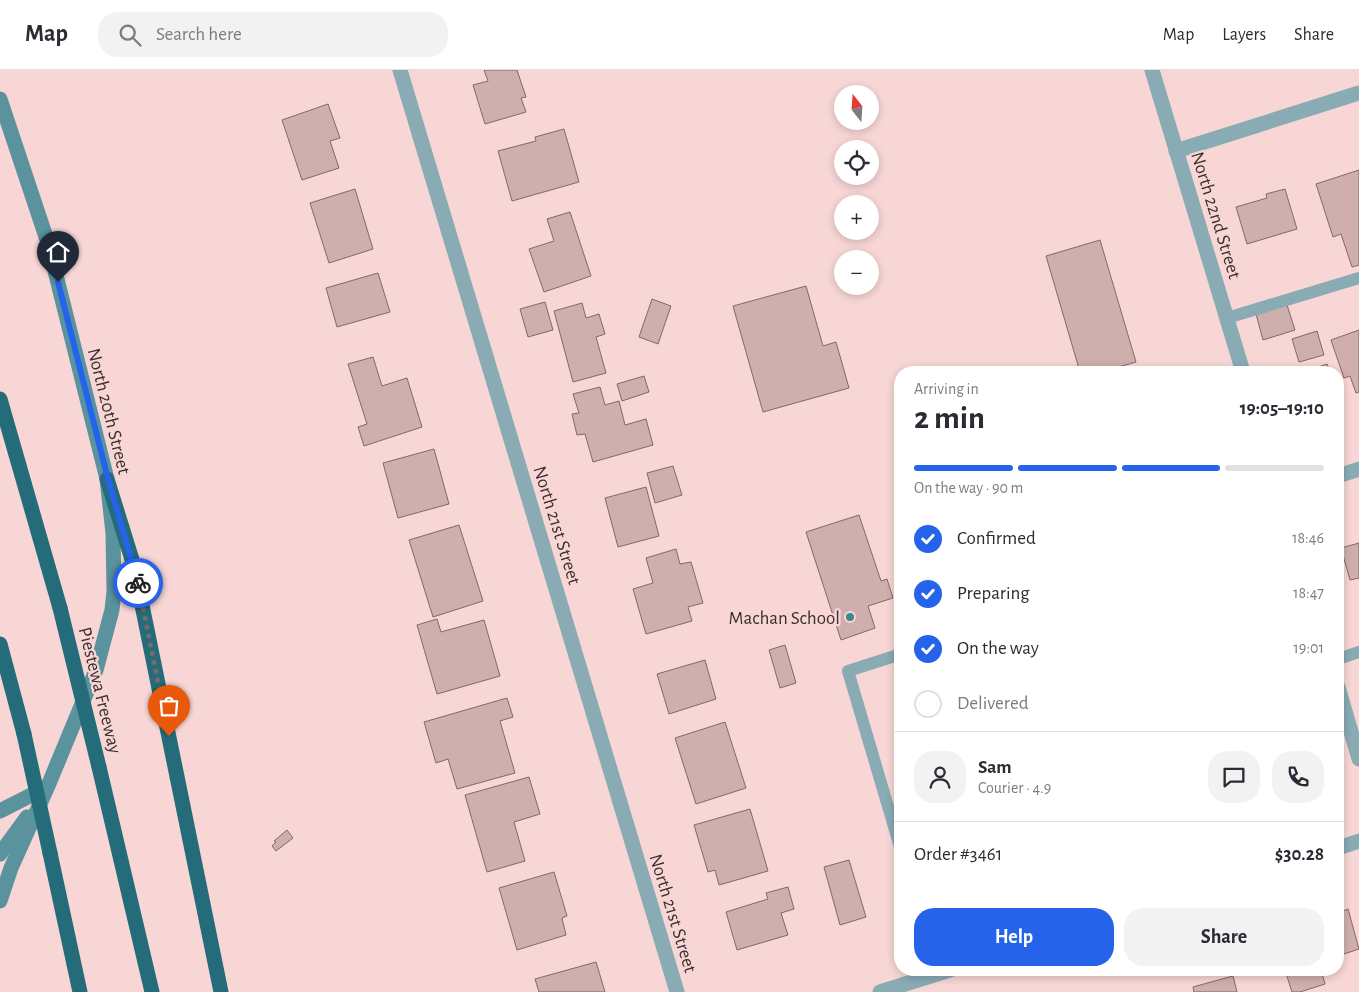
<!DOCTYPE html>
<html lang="en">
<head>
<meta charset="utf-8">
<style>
  :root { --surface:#fff; --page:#f2f2f3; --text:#2b2b33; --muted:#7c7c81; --line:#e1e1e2; --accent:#2563eb }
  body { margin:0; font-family:"Alegreya Sans",sans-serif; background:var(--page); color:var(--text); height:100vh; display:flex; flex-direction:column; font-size:19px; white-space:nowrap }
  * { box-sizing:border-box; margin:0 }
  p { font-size:16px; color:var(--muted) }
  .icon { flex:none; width:28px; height:28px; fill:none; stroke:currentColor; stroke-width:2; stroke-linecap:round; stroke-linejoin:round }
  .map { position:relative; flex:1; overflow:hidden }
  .drawer { position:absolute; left:894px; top:296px; width:450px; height:610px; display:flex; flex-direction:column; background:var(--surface); border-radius:20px; box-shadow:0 2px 8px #0003 }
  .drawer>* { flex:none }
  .needle { width:32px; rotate:343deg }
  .fabs { position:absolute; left:834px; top:15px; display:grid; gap:10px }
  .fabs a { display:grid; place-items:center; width:45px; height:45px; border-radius:50%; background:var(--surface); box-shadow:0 2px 8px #0003; font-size:25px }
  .pin { position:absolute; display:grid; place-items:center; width:42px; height:42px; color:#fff; margin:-51px -21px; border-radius:50% 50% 50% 0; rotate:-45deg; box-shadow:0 0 5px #0007 }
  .pin .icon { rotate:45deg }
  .courier { position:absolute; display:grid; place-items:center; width:50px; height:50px; margin:-25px; border:4px solid #2563eb; border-radius:50%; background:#fff; color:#222; box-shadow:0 1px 6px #0007 }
  .summary em { font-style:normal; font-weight:600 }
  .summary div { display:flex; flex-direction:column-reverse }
  .summary { display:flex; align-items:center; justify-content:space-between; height:85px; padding:0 20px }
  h1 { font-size:32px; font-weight:600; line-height:38px }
  .bar { display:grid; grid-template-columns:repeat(4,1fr); gap:8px 5px; align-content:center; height:60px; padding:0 20px }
  .bar i { height:6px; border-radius:4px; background:var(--line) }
  .bar .active { background:var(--accent) }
  .bar p { grid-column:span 4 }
  .line { display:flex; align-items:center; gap:12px; padding:0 20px; border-top:1px solid var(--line) }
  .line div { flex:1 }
  .round { display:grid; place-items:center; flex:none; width:52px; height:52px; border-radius:20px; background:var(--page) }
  ol { padding:0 20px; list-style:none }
  li { display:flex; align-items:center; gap:15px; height:55px }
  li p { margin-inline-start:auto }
  li .icon { padding:5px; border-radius:50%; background:var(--accent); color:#fff; stroke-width:4 }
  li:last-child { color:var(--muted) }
  li i { width:28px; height:28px; border:2px solid var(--line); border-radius:50% }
  .button { display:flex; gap:10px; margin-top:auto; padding:10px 20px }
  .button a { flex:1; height:58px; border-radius:20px; background:var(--accent); color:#fff; font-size:20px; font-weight:600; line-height:58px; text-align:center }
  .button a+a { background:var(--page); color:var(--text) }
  header { display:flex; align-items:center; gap:30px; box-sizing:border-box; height:70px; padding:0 25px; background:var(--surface); border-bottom:1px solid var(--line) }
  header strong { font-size:24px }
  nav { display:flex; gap:28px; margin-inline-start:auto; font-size:18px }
  .search { width:350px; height:45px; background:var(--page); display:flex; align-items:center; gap:12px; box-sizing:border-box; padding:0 18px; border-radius:20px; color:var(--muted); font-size:19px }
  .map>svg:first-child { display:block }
  .building { fill:#cfafad; stroke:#846766 }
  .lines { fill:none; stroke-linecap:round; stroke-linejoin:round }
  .lane { stroke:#88abb4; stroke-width:12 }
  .street { stroke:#88abb4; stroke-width:15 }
  .secondary { stroke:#5a929e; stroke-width:15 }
  .highway { stroke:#256c7a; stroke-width:15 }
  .highway-bridge { stroke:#256c7a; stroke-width:15 }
  .done { stroke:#7d6968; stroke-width:5; stroke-dasharray:0 9 }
  .route { stroke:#2563eb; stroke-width:6 }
  .poi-dot { fill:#408593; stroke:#f7d6d5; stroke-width:2 }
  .labels { text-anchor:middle; stroke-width:4.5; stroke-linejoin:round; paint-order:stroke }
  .street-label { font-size:19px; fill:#3b2e2e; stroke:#f7d6d5 }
  .poi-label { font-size:19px; fill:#3b2e2e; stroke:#f7d6d5; text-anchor:end }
</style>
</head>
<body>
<header>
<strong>Map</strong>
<div class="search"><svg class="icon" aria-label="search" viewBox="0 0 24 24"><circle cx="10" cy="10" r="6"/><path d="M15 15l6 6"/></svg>Search here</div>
<nav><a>Map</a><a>Layers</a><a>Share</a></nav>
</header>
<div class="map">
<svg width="1359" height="922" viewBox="0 0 1359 922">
  <rect width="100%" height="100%" fill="#f7d6d5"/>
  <g class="building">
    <path d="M484 0H517L526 27 521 28 526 42 485 54 473 15 488 11Z"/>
    <path d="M328 34 340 68 330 71 339 98 302 110 282 50Z"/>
    <path d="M564 59 579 112 512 131 498 81 536 71 535 67Z"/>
    <path d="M1359 100V195L1352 197 1341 164 1333 167 1316 114Z"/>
    <path d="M355 119 373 179 329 193 310 133Z"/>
    <path d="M1285 119 1297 159 1247 174 1236 137 1267 128 1266 124Z"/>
    <path d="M570 142 591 206 544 222 529 179 554 171 547 149Z"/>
    <path d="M1100 170 1136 292 1101 302H1080L1046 186Z"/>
    <path d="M378 203 390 242 337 257 326 218Z"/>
    <path d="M806 216 823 276 836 272 849 318 763 342 733 236Z"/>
    <path d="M652 229 671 236 658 274 639 267Z"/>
    <path d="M545 232 553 260 528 267 520 239Z"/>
    <path d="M582 233 586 248 599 244 605 264 596 267 606 303 573 312 554 241Z"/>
    <path d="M1287 235 1295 260 1263 270 1256 244Z"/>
    <path d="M1359 260V322L1356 323 1350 306 1344 308 1331 270Z"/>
    <path d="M1317 261 1324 285 1299 292 1292 269Z"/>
    <path d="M373 287 382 316 407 308 422 357 364 376 358 357 367 354 348 294Z"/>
    <path d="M1327 294 1330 302H1307V301Z"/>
    <path d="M644 306 649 322 622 331 617 314Z"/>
    <path d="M600 317 605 335 619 331 625 355 646 349 653 375 593 392 585 364 577 365 572 344 579 343 573 324Z"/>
    <path d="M434 379 449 434 398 448 383 393Z"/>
    <path d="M673 396 682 425 655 433 647 403Z"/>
    <path d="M646 417 659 466 618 477 605 428Z"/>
    <path d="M859 445 881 511 887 509 893 528 868 536 875 558 841 570 806 462Z"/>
    <path d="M459 455 483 531 433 547 409 470Z"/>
    <path d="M1359 473V508L1350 510 1341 478Z"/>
    <path d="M676 479 680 494 691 492 703 533 688 537 692 551 646 564 633 519 653 513 646 488Z"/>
    <path d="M437 549 441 562 484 550 500 606 437 624 417 555Z"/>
    <path d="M785 575 796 613 780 618 769 580Z"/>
    <path d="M705 590 716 629 669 644 657 604Z"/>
    <path d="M507 628 513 647 500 651 515 703 457 719 448 689 436 693 424 652Z"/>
    <path d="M725 652 746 718 696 734 675 668Z"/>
    <path d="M529 707 540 744 514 752 525 791 487 802 465 725Z"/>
    <path d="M750 739 768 801 719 815 715 800 708 802 694 755Z"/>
    <path d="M287 760 293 768 276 781 272 776 276 772 274 771Z"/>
    <path d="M849 790 866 847 840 855 824 797Z"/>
    <path d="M554 802 567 846 562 848 566 865 517 880 499 818Z"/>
    <path d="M788 817 794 839 781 843 788 865 737 880 726 842 768 829 766 823Z"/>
    <path d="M1348 839 1359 879 1338 886V843Z"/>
    <path d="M596 892 605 922H539L535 909Z"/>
    <path d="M1285 900H1321L1325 914 1300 922H1292Z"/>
    <path d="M1233 906 1237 922H1194L1193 917Z"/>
  </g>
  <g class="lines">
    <g class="lane">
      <path d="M1227 248 1359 208"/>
      <path d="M1338 589 1359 582"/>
      <path d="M900 591 898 585 848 601 900 777"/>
    </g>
    <g class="street">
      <path d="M400 0 677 922"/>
      <path d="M1152 0 1243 302"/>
      <path d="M1176 81 1359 23"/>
      <path d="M1338 406 1359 399"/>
      <path d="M1338 617 1359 689"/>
      <path d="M1338 778 1359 771"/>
      <path d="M880 922 950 900"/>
    </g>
    <g class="secondary">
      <path d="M0 29 48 173 107 409 113 463 114 521 112 540 96 600 48 716 11 798 0 831"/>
      <path d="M0 741 47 717"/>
      <path d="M0 784 27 747"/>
    </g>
    <g class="highway">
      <path d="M0 329 60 538"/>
      <path d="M107 409 134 496 221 922"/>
      <path d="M0 574 24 664"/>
      <path d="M99 697 152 922"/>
      <path d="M50 783 80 922"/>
    </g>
    <g class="highway-bridge">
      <path d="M60 538 99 697"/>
      <path d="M24 664 50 783"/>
    </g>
  </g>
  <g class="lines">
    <path class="done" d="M138 513 169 666"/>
    <path class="route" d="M58 212 108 409 138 513"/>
  </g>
  <circle class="poi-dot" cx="850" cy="547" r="5"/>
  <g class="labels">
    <g class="street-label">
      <text transform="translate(1217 145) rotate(73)" y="7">North 22nd Street</text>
      <text transform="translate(110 341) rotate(76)" y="7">North 20th Street</text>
      <text transform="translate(558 455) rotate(73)" y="7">North 21st Street</text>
      <text transform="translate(101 620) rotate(76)" y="7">Piestewa Freeway</text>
      <text transform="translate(674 843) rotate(73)" y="7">North 21st Street</text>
    </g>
    <g class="poi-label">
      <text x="840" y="554">Machan School</text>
    </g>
  </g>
</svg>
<div class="fabs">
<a><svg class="needle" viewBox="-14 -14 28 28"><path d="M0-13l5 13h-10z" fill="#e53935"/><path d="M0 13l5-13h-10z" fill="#7c7c81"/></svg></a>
<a><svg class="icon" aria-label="locate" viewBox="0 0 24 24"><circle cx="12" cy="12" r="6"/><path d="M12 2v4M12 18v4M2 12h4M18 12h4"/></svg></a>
<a>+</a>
<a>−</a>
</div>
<div class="pin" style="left:169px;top:666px;background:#ea580c"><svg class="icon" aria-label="bag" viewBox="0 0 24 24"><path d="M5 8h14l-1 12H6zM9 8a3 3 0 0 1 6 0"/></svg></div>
<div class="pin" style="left:58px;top:212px;background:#1f2937"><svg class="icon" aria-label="home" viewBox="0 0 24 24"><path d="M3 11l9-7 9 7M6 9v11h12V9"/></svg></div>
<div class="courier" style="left:138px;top:513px"><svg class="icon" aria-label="bike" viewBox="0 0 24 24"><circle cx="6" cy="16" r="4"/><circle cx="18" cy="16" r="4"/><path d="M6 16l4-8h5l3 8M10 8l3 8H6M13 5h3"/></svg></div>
<section class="drawer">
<div class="summary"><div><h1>2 min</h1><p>Arriving in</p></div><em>19:05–19:10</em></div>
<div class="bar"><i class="active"></i><i class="active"></i><i class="active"></i><i></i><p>On the way · 90 m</p></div>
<ol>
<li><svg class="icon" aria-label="check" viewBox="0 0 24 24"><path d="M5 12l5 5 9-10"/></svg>Confirmed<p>18:46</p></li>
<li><svg class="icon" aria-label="check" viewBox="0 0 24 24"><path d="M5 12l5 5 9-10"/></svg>Preparing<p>18:47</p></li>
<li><svg class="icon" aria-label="check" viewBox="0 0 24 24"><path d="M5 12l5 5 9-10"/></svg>On the way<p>19:01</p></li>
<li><i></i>Delivered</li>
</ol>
<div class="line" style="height:90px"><a class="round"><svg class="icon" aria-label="person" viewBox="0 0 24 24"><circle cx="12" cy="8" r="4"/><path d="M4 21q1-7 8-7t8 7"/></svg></a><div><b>Sam</b><p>Courier · 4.9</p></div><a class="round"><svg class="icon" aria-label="chat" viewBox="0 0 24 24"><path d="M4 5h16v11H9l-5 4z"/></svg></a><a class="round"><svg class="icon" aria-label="phone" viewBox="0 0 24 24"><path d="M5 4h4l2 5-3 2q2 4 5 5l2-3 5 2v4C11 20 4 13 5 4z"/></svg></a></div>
<div class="line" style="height:65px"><div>Order #3461</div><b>$30.28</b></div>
<div class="button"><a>Help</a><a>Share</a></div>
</section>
</div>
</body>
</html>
